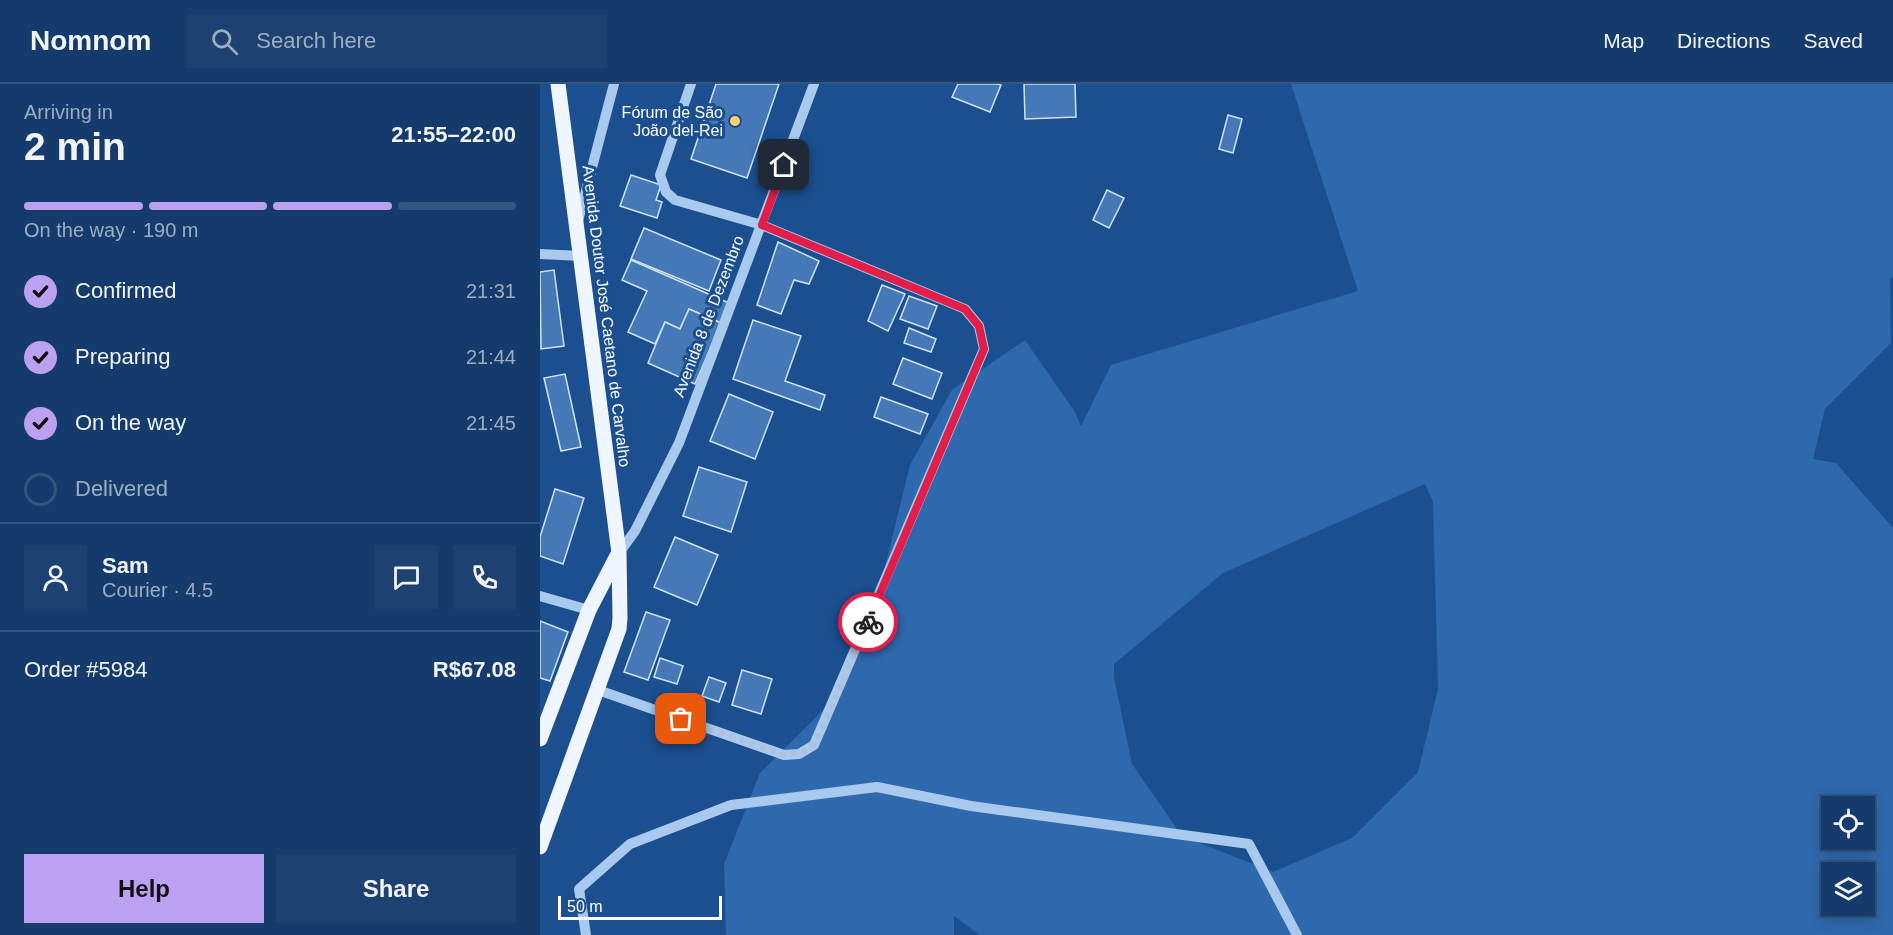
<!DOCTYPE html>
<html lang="en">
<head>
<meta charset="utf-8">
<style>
  :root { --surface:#143b6b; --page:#1d4271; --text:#f1f3f6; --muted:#9dadc1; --line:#33557e; --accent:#bca0f2 }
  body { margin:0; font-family:Arial,sans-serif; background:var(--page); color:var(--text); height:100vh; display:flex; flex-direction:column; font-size:22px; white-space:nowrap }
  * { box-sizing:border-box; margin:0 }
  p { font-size:20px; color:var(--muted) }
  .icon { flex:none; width:33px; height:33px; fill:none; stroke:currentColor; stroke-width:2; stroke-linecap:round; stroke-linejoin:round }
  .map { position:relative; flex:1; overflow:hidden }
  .sheet { display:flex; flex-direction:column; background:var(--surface); width:540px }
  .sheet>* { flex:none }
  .fabs { position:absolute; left:1281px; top:712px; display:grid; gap:12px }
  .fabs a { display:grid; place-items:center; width:54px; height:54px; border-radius:0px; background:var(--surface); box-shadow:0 3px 15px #0003,0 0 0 2px var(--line); font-size:30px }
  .scale { position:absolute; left:18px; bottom:15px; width:164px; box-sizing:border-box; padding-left:6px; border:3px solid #fff; border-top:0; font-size:16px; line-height:21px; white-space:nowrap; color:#fff; -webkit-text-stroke:4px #1b4f8f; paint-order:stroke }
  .pin { position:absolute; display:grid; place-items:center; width:51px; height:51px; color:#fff; margin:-26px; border-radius:12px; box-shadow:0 3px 9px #0006 }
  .courier { position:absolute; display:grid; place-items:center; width:60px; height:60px; margin:-30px; border:4px solid #e11d48; border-radius:50%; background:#fff; color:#222; box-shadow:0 2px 8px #0007 }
  .summary em { font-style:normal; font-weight:800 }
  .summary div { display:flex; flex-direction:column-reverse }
  .summary { display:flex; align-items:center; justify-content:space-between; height:102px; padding:0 24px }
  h1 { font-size:39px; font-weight:800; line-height:45px }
  .bar { display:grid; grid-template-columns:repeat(4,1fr); gap:9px 6px; align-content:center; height:72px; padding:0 24px }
  .bar i { height:8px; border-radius:4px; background:var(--line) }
  .bar .on { background:var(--accent) }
  .bar p { grid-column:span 4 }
  .line { display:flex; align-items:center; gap:15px; padding:0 24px; border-top:2px solid var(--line) }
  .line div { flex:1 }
  .round { display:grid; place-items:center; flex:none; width:63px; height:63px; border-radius:0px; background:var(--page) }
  ol { padding:0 24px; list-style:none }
  li { display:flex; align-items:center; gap:18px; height:66px }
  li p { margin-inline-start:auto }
  li .icon { padding:6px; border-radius:50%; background:var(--accent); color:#111; stroke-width:4 }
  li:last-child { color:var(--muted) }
  li i { width:33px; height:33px; border:3px solid var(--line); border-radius:50% }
  .action { display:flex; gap:12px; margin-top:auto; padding:12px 24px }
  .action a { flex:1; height:69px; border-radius:0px; background:var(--accent); color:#111; font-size:24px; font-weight:800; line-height:69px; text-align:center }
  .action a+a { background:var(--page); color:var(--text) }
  header { display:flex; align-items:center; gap:36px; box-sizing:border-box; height:84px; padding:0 30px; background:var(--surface); border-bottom:2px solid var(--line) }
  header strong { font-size:28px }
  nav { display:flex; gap:33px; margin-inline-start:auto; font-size:21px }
  .search { width:420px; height:54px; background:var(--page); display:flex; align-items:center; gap:15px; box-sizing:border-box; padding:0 21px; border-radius:0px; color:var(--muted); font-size:22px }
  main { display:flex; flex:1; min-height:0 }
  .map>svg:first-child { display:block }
  .green { fill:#2e69ad; fill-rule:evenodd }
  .building { fill:#4478b7; stroke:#cfe3fa; stroke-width:1.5 }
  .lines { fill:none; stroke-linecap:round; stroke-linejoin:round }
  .minor { stroke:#a9c9ee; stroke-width:10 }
  .major { stroke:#f0f6ff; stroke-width:15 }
  .done { stroke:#afc1d8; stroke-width:6; stroke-dasharray:0 10.8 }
  .route { stroke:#e11d48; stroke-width:8 }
  .poi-dot { fill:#ffd166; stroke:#1b4f8f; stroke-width:2 }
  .labels { text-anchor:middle; stroke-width:6; stroke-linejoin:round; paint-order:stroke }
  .poi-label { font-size:16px; fill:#fff; stroke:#1b4f8f; text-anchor:end }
  .street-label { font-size:16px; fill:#fff; stroke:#1b4f8f }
</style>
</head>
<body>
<header>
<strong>Nomnom</strong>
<div class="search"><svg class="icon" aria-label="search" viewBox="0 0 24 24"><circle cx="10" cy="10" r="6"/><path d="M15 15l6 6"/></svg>Search here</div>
<nav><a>Map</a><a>Directions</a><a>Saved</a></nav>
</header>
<main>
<section class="sheet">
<div class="summary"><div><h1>2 min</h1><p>Arriving in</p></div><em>21:55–22:00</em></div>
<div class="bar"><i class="on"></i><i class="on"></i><i class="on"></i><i></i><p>On the way · 190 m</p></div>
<ol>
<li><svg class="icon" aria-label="check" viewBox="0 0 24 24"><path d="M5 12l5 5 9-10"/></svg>Confirmed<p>21:31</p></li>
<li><svg class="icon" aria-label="check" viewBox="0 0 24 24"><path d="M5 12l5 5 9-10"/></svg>Preparing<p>21:44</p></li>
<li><svg class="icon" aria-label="check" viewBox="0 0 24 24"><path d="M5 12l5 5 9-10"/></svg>On the way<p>21:45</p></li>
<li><i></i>Delivered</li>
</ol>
<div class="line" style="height:108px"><a class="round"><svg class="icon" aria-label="person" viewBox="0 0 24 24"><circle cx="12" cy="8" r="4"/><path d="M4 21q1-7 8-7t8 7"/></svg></a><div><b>Sam</b><p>Courier · 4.5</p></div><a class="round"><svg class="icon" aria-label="chat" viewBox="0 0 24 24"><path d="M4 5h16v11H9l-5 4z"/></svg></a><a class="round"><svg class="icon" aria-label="phone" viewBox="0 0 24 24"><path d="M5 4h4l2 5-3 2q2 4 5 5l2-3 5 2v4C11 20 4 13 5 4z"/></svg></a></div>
<div class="line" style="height:78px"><div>Order #5984</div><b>R$67.08</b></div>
<div class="action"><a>Help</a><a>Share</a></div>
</section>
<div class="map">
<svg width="1353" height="851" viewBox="0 0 1353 851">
  <rect width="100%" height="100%" fill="#1b4f8f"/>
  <path class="green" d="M751 0H1353V193L1350 195 1351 259 1285 325 1273 375 1296 379 1353 444V851H440L414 832V851H186L184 780 220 689 286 623 329 548 370 381 412 306 485 256 535 328 541 342 571 281 818 207ZM885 400 893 418 898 605 878 688 812 754 733 788 642 752 592 680 574 594V580L683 489ZM1292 723H1324V756H1292ZM1292 789H1324V822H1292Z"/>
  <g class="building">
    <path d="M176 0H239L207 94 151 75Z"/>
    <path d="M418 0H458L461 1 450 28 412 13Z"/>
    <path d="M484 0H535L536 33 485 35Z"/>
    <path d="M688 31 702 35 693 69 679 65Z"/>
    <path d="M91 91 121 101 116 116 122 118 117 134 80 122Z"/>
    <path d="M567 106 584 114 569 144 553 136Z"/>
    <path d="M104 144 181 176 169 207 91 175Z"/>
    <path d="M238 158 279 177 269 200 254 196 241 230 217 221Z"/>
    <path d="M91 176 189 219 181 239 149 225 140 245 125 238 115 260 88 248 107 207 82 196Z"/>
    <path d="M14 186 24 262 1 265 0 188Z"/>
    <path d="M342 201 365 210 348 247 328 237Z"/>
    <path d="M369 212 397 222 388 245 360 235Z"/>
    <path d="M149 225 181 239 155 300 108 279 125 238 140 245Z"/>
    <path d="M213 236 261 252 245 297 285 311 280 326 193 295Z"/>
    <path d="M369 244 396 255 391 268 364 259Z"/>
    <path d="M363 274 402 289 392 315 353 300Z"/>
    <path d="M25 290 41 363 21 367 4 294Z"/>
    <path d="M189 310 233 328 215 375 170 357Z"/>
    <path d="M341 313 388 330 380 350 334 333Z"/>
    <path d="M159 383 207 398 191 448 143 432Z"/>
    <path d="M15 405 44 414 23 480 0 472V453Z"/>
    <path d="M135 453 178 471 157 521 114 503Z"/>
    <path d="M106 528 130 536 108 596 84 588Z"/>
    <path d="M0 537 28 548 10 597 0 594Z"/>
    <path d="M120 574 143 582 137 600 114 593Z"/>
    <path d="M202 586 232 595 221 630 192 621Z"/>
    <path d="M169 593 186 599 179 618 162 612Z"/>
  </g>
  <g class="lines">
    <g class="minor">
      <path d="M38 137 74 0"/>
      <path d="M0 170 42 172"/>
      <path d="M79 469 95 447 139 359 274 0"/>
      <path d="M0 512 49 526"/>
      <path d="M58 606 244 671 259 670 274 661 444 265 439 242 425 225 222 141 135 116 126 108 120 91 151 0"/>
      <path d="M46 851 39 805 90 760 191 721 337 703 431 722 709 760 757 851"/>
    </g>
    <g class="major">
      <path d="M0 655 49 526 77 472"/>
      <path d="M0 763 79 545 80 534 79 469 18 0"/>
    </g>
  </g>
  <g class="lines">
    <path class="done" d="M141 635 244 671 265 667 277 657 328 538"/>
    <path class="route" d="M244 81 222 141 425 225 439 242 444 265 328 538"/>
  </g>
  <circle class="poi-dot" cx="195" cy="37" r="6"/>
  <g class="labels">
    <g class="poi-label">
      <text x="183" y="34">Fórum de São<tspan x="183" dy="18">João del-Rei</tspan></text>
    </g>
    <g class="street-label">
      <text transform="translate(67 232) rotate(83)" y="6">Avenida Doutor José Caetano de Carvalho</text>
      <text transform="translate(168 232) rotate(-69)" y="6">Avenida 8 de Dezembro</text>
    </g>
  </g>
</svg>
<div class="fabs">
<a><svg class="icon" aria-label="locate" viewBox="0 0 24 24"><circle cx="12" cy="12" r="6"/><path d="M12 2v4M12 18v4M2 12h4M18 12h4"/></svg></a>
<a><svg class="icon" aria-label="layers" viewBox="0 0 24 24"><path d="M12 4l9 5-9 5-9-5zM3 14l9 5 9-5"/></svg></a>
</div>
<div class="scale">50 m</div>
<div class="pin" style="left:141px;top:635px;background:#ea580c"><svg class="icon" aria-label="bag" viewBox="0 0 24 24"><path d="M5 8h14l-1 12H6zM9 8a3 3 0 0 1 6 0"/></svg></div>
<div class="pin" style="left:244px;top:81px;background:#1f2937"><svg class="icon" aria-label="home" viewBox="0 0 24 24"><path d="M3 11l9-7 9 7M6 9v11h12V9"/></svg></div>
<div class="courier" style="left:328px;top:538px"><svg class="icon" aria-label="bike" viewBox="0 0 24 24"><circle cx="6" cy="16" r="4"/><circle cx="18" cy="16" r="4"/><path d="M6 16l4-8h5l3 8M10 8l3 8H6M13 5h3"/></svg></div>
</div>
</main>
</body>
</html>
